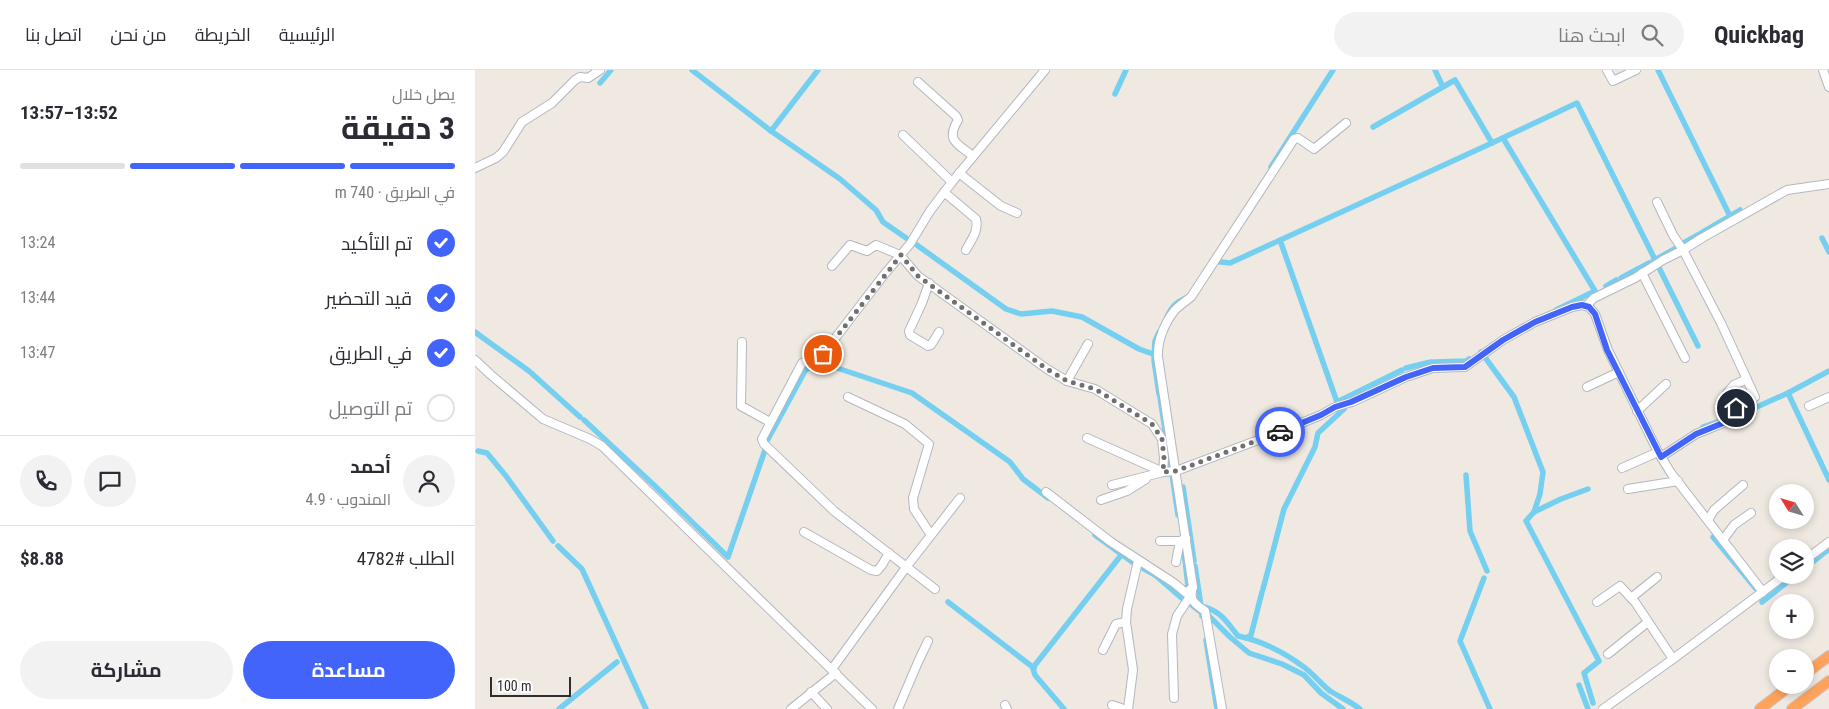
<!DOCTYPE html>
<html lang="ar">
<head>
<meta charset="utf-8">
<style>
  :root { --surface:#fff; --page:#f2f2f3; --text:#2b2b33; --muted:#7c7c81; --line:#e1e1e2; --accent:#4264fb }
  body { margin:0; font-family:"Roboto Condensed",Cairo,sans-serif; background:var(--page); color:var(--text); direction:rtl; height:100vh; display:flex; flex-direction:column; font-size:19px; white-space:nowrap }
  * { box-sizing:border-box; margin:0 }
  p { font-size:16px; color:var(--muted) }
  .icon { flex:none; width:28px; height:28px; fill:none; stroke:currentColor; stroke-width:2; stroke-linecap:round; stroke-linejoin:round }
  .map { position:relative; flex:1; overflow:hidden; direction:ltr }
  .panel { display:flex; flex-direction:column; background:var(--surface); width:475px }
  .panel>* { flex:none }
  .needle { width:32px; rotate:307deg }
  .buttons { position:absolute; left:1294px; top:414px; display:grid; gap:10px }
  .buttons a { display:grid; place-items:center; width:45px; height:45px; border-radius:50%; background:var(--surface); box-shadow:0 2px 8px #0003; font-size:25px }
  .scale { position:absolute; left:15px; bottom:12px; width:81px; box-sizing:border-box; padding-left:5px; border:2px solid #2e2e2e; border-top:0; font-size:14px; line-height:18px; white-space:nowrap; color:#2e2e2e; -webkit-text-stroke:4px #fff; paint-order:stroke }
  .pin { position:absolute; display:grid; place-items:center; width:42px; height:42px; color:#fff; margin:-21px; border:2px solid #fff; border-radius:50%; box-shadow:0 1px 5px #0007 }
  .courier { position:absolute; display:grid; place-items:center; width:50px; height:50px; margin:-25px; border:4px solid #4264fb; border-radius:50%; background:#fff; color:#222; box-shadow:0 1px 6px #0007 }
  .overview em { font-style:normal; font-weight:700 }
  .overview div { display:flex; flex-direction:column-reverse }
  .overview { display:flex; align-items:center; justify-content:space-between; height:85px; padding:0 20px }
  h1 { font-size:32px; font-weight:700; line-height:38px }
  .bar { display:grid; grid-template-columns:repeat(4,1fr); gap:8px 5px; align-content:center; height:60px; padding:0 20px }
  .bar i { height:6px; border-radius:4px; background:var(--line) }
  .bar .current { background:var(--accent) }
  .bar p { grid-column:span 4 }
  .line { display:flex; align-items:center; gap:12px; padding:0 20px; border-top:1px solid var(--line) }
  .line div { flex:1 }
  .round { display:grid; place-items:center; flex:none; width:52px; height:52px; border-radius:26px; background:var(--page) }
  ol { padding:0 20px; list-style:none }
  li { display:flex; align-items:center; gap:15px; height:55px }
  li p { margin-inline-start:auto }
  li .icon { padding:5px; border-radius:50%; background:var(--accent); color:#fff; stroke-width:4 }
  li:last-child { color:var(--muted) }
  li i { width:28px; height:28px; border:2px solid var(--line); border-radius:50% }
  .button { display:flex; gap:10px; margin-top:auto; padding:10px 20px }
  .button a { flex:1; height:58px; border-radius:30px; background:var(--accent); color:#fff; font-size:20px; font-weight:700; line-height:58px; text-align:center }
  .button a+a { background:var(--page); color:var(--text) }
  header { display:flex; align-items:center; gap:30px; box-sizing:border-box; height:70px; padding:0 25px; background:var(--surface); border-bottom:1px solid var(--line) }
  header strong { font-size:24px }
  nav { display:flex; gap:28px; margin-inline-start:auto; font-size:18px }
  .search { width:350px; height:45px; background:var(--page); display:flex; align-items:center; gap:12px; box-sizing:border-box; padding:0 18px; border-radius:28px; color:var(--muted); font-size:19px }
  main { display:flex; flex:1; min-height:0 }
  .map>svg:first-child { display:block }
  .lines { fill:none; stroke-linecap:round; stroke-linejoin:round }
  .canal { stroke:#75cff0; stroke-width:5.5 }
  .minor-casing { stroke:#b4b7c1; stroke-width:10 }
  .highway-casing { stroke:#c9c9c9; stroke-width:12 }
  .minor { stroke:#fff; stroke-width:8 }
  .highway { stroke:#ffa35c; stroke-width:10 }
  .done { stroke:#726f6d; stroke-width:5; stroke-dasharray:0 9 }
  .route { stroke:#4264fb; stroke-width:6 }
</style>
</head>
<body>
<header>
<strong>Quickbag</strong>
<div class="search"><svg class="icon" aria-label="search" viewBox="0 0 24 24"><circle cx="10" cy="10" r="6"/><path d="M15 15l6 6"/></svg>ابحث هنا</div>
<nav><a>الرئيسية</a><a>الخريطة</a><a>من نحن</a><a>اتصل بنا</a></nav>
</header>
<main>
<div class="map">
<svg width="1354" height="639" viewBox="0 0 1354 639">
  <rect width="100%" height="100%" fill="#efe9e1"/>
  <g class="lines">
    <g class="canal">
      <path d="M217 0 296 61 365 109 401 140 408 152 434 170"/>
      <path d="M960 0 968 17"/>
      <path d="M1183 0 1255 146"/>
      <path d="M125 13 136 0"/>
      <path d="M640 24 651 0"/>
      <path d="M296 61 343 0"/>
      <path d="M1028 68 1120 221 1081 240"/>
      <path d="M1017 73 1102 33 1223 276"/>
      <path d="M796 97 858 0"/>
      <path d="M1226 163 1265 140"/>
      <path d="M1347 168 1354 182"/>
      <path d="M805 170 862 332 927 300"/>
      <path d="M439 173 531 239 546 244 577 241 607 247 664 279 678 284"/>
      <path d="M1205 175 1223 165"/>
      <path d="M737 191 755 193 1017 73 980 10 898 57"/>
      <path d="M1178 191 1203 177"/>
      <path d="M1146 208 1174 193"/>
      <path d="M1131 216 1141 210"/>
      <path d="M692 247C697 236 701 232 713 227"/>
      <path d="M0 262 54 301 105 347"/>
      <path d="M1006 282 1039 327 1068 402 1065 424 1059 442 1051 451 1124 591 1109 603 1118 633"/>
      <path d="M679 287 680 271 684 262"/>
      <path d="M679 290 684 324"/>
      <path d="M959 292 991 291 994 289"/>
      <path d="M350 294 437 323 535 392 548 409 573 428"/>
      <path d="M931 298 956 292"/>
      <path d="M1313 323 1354 410"/>
      <path d="M685 327 696 399"/>
      <path d="M1266 344 1313 323 1354 301"/>
      <path d="M109 350 180 416 253 487 290 380"/>
      <path d="M1228 357 1245 351"/>
      <path d="M292 371 330 301 337 295 345 293"/>
      <path d="M3 381 12 383 31 406 78 471"/>
      <path d="M697 404 703 445"/>
      <path d="M991 405 995 461 1012 501"/>
      <path d="M708 417 719 491"/>
      <path d="M816 425 840 377 843 363 869 339"/>
      <path d="M1059 442 1086 429 1113 419"/>
      <path d="M620 465 660 494"/>
      <path d="M1238 467 1282 520"/>
      <path d="M708 473 713 516 708 519"/>
      <path d="M83 476 107 499 171 639"/>
      <path d="M664 496 680 505 710 531"/>
      <path d="M720 496 726 536C746 541 751 551 763 566 784 570 809 582 826 595 837 602 845 613 855 621 865 627 876 632 885 639"/>
      <path d="M1330 498 1354 479"/>
      <path d="M1009 508 985 571 1015 639"/>
      <path d="M788 519 809 439 815 427"/>
      <path d="M473 532 559 598"/>
      <path d="M713 532 727 543V546"/>
      <path d="M1287 532 1321 505"/>
      <path d="M732 544 755 567 774 583 807 594 829 605 846 623 868 639"/>
      <path d="M771 568 776 565 787 522"/>
      <path d="M731 570 742 639"/>
      <path d="M1104 615 1113 639"/>
      <path d="M84 639 142 592"/>
      <path d="M589 639 560 605 558 599 560 595 647 484"/>
    </g>
    <g class="minor-casing">
      <g id="minor">
        <path d="M1132 0 1138 11 1161 0"/>
        <path d="M1348 0 1354 17"/>
        <path d="M443 12 481 46 483 50C470 71 483 74 498 86"/>
        <path d="M428 65 477 112"/>
        <path d="M0 98 21 88 28 82 47 52 77 33 100 10 105 7 113 8 125 0"/>
        <path d="M484 103 526 136 542 143"/>
        <path d="M469 122 501 149C504 161 496 170 491 180"/>
        <path d="M1182 132 1198 165 1208 180 1246 253 1280 327"/>
        <path d="M357 196 375 175 392 181 401 175 425 185 443 206 572 299 592 311 620 319 677 354 687 369 689 388 688 402 701 401 807 361 846 345 860 337 877 332 931 307 958 298 990 297 1028 270 1060 252 1097 237 1107 235 1114 237 1120 244 1133 280 1183 382 1196 403 1288 522"/>
        <path d="M1167 203 1210 288"/>
        <path d="M454 213 447 233 434 261 435 265 453 276 456 275 464 262"/>
        <path d="M1111 236 1119 228 1160 208 1188 190 1208 180 1227 168 1312 120 1354 114"/>
        <path d="M267 272 266 336 295 352"/>
        <path d="M0 290 16 305 68 349 115 369 127 376 397 639"/>
        <path d="M592 311 613 274"/>
        <path d="M1112 317 1144 302"/>
        <path d="M373 327 430 354 454 374 438 428 439 439 456 465"/>
        <path d="M1334 336 1354 327"/>
        <path d="M1162 341 1191 314"/>
        <path d="M612 368 688 402 637 415"/>
        <path d="M1186 387 1221 364 1258 349 1261 338 1252 323 1259 315 1272 309"/>
        <path d="M1147 398 1183 382"/>
        <path d="M1153 419 1203 411"/>
        <path d="M571 422 636 472 699 513 711 523 718 517"/>
        <path d="M626 430 652 421 671 409"/>
        <path d="M1233 450 1239 440 1268 415"/>
        <path d="M329 462 396 500 402 501 407 495 414 483"/>
        <path d="M1248 470 1259 455 1276 443"/>
        <path d="M685 471H705L711 468"/>
        <path d="M1330 490 1354 472"/>
        <path d="M701 492 705 471"/>
        <path d="M460 519 359 441 289 374 287 369 327 293 348 284 408 206 435 174 455 141 477 112 570 0"/>
        <path d="M1156 528 1182 507"/>
        <path d="M1122 532 1145 516 1160 532 1198 589"/>
        <path d="M628 580 641 554 651 552"/>
        <path d="M1133 584 1173 552"/>
        <path d="M357 599 432 496 485 428"/>
        <path d="M336 622 352 639"/>
        <path d="M699 628 697 564 702 546 716 525"/>
        <path d="M530 635 532 639"/>
        <path d="M637 635 649 639"/>
        <path d="M316 639 361 603"/>
        <path d="M423 639 443 592 453 571"/>
        <path d="M653 639 658 600 651 552 652 539 663 491"/>
        <path d="M747 639 730 541C719 533 714 531 718 517L683 287C682 271 690 252 700 240 705 235 711 231 716 227L819 69 823 68 839 79 871 53"/>
        <path d="M1128 639 1198 589 1310 505"/>
      </g>
    </g>
    <g class="highway-casing">
      <g id="highway">
        <path d="M1330 604 1354 586"/>
        <path d="M1285 639 1316 615"/>
        <path d="M1317 639 1354 611"/>
      </g>
    </g>
    <use href="#minor" class="minor"/>
    <use href="#highway" class="highway"/>
  </g>
  <g class="lines">
    <path class="done" d="M348 284 426 185 443 206 572 299 592 311 620 319 677 354 687 369 689 388 688 402 701 401 805 362"/>
    <path class="route" d="M805 362 846 345 860 337 876 332 931 307 958 298 990 297 1028 270 1060 252 1097 237 1107 235 1114 237 1120 244 1132 280 1186 387 1221 364 1258 349 1261 338"/>
  </g>
</svg>
<div class="buttons">
<a><svg class="needle" viewBox="-14 -14 28 28"><path d="M0-13l5 13h-10z" fill="#e53935"/><path d="M0 13l5-13h-10z" fill="#7c7c81"/></svg></a>
<a><svg class="icon" aria-label="layers" viewBox="0 0 24 24"><path d="M12 4l9 5-9 5-9-5zM3 14l9 5 9-5"/></svg></a>
<a>+</a>
<a>−</a>
</div>
<div class="scale">100 m</div>
<div class="pin" style="left:348px;top:284px;background:#ea580c"><svg class="icon" aria-label="bag" viewBox="0 0 24 24"><path d="M5 8h14l-1 12H6zM9 8a3 3 0 0 1 6 0"/></svg></div>
<div class="pin" style="left:1261px;top:338px;background:#1f2937"><svg class="icon" aria-label="home" viewBox="0 0 24 24"><path d="M3 11l9-7 9 7M6 9v11h12V9"/></svg></div>
<div class="courier" style="left:805px;top:362px"><svg class="icon" aria-label="car" viewBox="0 0 24 24"><path d="M5 17H2v-5l4-1 3-4h7l3 4 3 1v5h-3M9 17h6M6 11h13"/><circle cx="7" cy="17" r="2"/><circle cx="17" cy="17" r="2"/></svg></div>
</div>
<section class="panel">
<div class="overview"><div><h1>3 دقيقة</h1><p>يصل خلال</p></div><em>13:52–13:57</em></div>
<div class="bar"><i class="current"></i><i class="current"></i><i class="current"></i><i></i><p>في الطريق · 740 m</p></div>
<ol>
<li><svg class="icon" aria-label="check" viewBox="0 0 24 24"><path d="M5 12l5 5 9-10"/></svg>تم التأكيد<p>13:24</p></li>
<li><svg class="icon" aria-label="check" viewBox="0 0 24 24"><path d="M5 12l5 5 9-10"/></svg>قيد التحضير<p>13:44</p></li>
<li><svg class="icon" aria-label="check" viewBox="0 0 24 24"><path d="M5 12l5 5 9-10"/></svg>في الطريق<p>13:47</p></li>
<li><i></i>تم التوصيل</li>
</ol>
<div class="line" style="height:90px"><a class="round"><svg class="icon" aria-label="person" viewBox="0 0 24 24"><circle cx="12" cy="8" r="4"/><path d="M4 21q1-7 8-7t8 7"/></svg></a><div><b>أحمد</b><p>المندوب · 4.9</p></div><a class="round"><svg class="icon" aria-label="chat" viewBox="0 0 24 24"><path d="M4 5h16v11H9l-5 4z"/></svg></a><a class="round"><svg class="icon" aria-label="phone" viewBox="0 0 24 24"><path d="M5 4h4l2 5-3 2q2 4 5 5l2-3 5 2v4C11 20 4 13 5 4z"/></svg></a></div>
<div class="line" style="height:65px"><div>الطلب #4782</div><b>$8.88</b></div>
<div class="button"><a>مساعدة</a><a>مشاركة</a></div>
</section>
</main>
</body>
</html>
